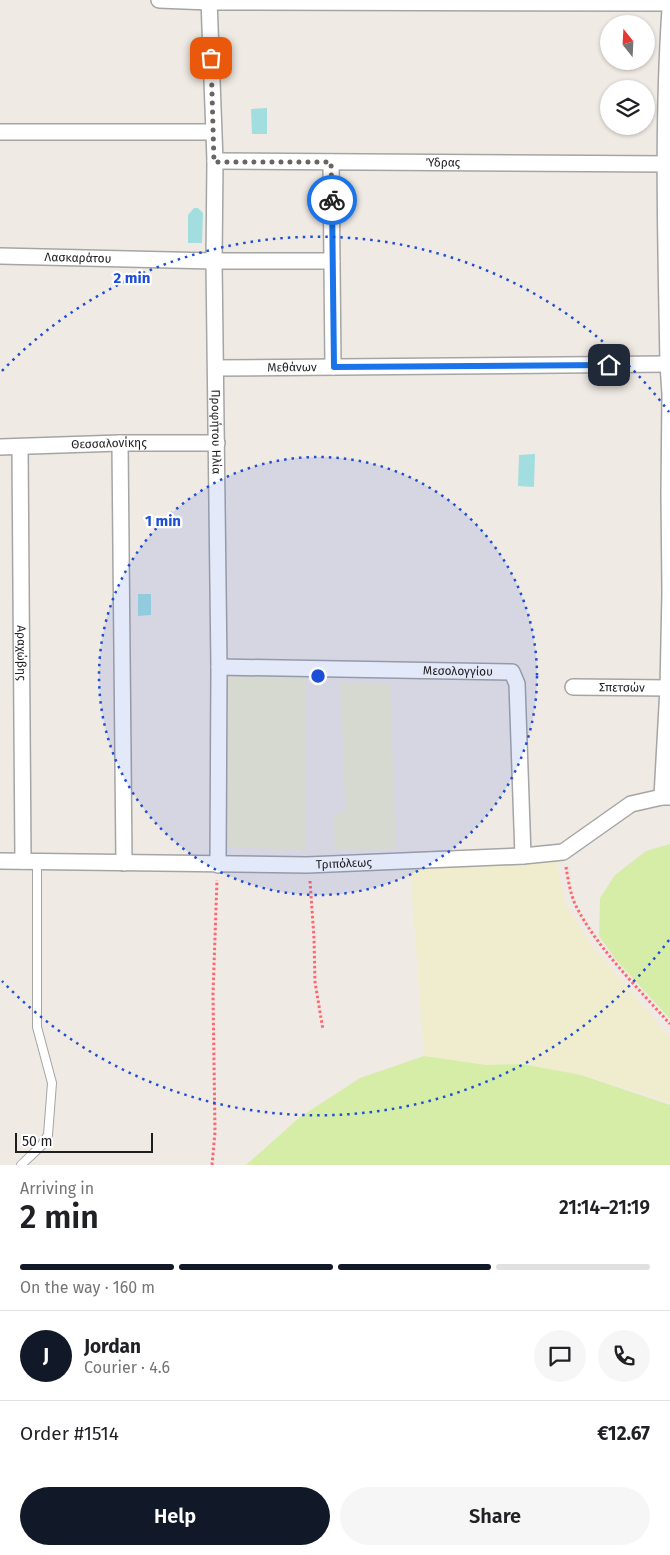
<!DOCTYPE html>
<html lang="en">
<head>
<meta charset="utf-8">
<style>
  :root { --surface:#fff; --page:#f6f6f6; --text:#202124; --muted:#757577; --line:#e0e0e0; --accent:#111827 }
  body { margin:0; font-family:"Fira Sans",sans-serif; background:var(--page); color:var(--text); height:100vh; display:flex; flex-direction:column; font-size:19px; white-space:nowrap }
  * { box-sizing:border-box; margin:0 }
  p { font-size:16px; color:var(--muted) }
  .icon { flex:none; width:28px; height:28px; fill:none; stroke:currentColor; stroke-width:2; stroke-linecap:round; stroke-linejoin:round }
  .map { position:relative; height:1165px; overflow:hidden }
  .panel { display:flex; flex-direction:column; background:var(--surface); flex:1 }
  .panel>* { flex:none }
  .needle { width:32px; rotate:342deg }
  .controls { position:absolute; left:600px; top:15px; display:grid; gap:10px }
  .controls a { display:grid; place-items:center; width:55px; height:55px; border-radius:50%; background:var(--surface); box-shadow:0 1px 4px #0004; font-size:25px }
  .scale { position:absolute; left:15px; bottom:12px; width:138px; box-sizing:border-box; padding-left:5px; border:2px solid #1e1e1e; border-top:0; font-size:14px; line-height:18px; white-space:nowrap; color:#1e1e1e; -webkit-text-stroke:4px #fff; paint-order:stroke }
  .pin { position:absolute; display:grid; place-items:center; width:42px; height:42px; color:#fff; margin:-21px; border-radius:10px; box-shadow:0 2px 8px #0006 }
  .courier { position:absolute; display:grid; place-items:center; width:50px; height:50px; margin:-25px; border:4px solid #1a73e8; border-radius:50%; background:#fff; color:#222; box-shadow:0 1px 6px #0007 }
  .overview em { font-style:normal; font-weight:600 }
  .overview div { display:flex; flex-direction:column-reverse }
  .overview { display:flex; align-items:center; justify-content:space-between; height:85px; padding:0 20px }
  h1 { font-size:32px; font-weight:600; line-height:38px }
  .bar { display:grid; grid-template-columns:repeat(4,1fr); gap:8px 5px; align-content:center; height:60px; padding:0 20px }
  .bar i { height:6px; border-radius:4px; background:var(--line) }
  .bar .active { background:var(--accent) }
  .bar p { grid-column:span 4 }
  .line { display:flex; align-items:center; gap:12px; padding:0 20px; border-top:1px solid var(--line) }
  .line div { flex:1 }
  .round { display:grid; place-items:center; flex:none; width:52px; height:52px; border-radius:26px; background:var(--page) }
  .primary-button { display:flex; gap:10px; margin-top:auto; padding:10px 20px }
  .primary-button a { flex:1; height:58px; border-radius:30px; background:var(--accent); color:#fff; font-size:20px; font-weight:600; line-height:58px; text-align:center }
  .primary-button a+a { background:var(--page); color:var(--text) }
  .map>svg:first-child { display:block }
  .farmland { fill:#f0edce }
  .grass { fill:#d6eda7 }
  .water { fill:#a2dde0 }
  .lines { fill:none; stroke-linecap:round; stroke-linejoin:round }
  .service-casing { stroke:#a5a5a5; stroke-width:10 }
  .minor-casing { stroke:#a5a5a5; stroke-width:18 }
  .path { stroke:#ff6671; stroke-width:3; stroke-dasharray:2.5 2.5; stroke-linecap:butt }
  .service { stroke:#fff; stroke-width:8 }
  .minor { stroke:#fff; stroke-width:15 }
  .done { stroke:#686563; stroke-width:5; stroke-dasharray:0 9 }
  .route { stroke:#1a73e8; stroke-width:6 }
  .ring { fill:none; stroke:#1d4ed8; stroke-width:2.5; stroke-dasharray:2.5 5 }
  .labels { text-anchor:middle; stroke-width:4.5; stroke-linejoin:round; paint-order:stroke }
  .street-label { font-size:12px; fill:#1e1e1e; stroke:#fff }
  .centre { fill:#1d4ed8; stroke:#fff; stroke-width:2.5 }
  .ring-label { font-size:15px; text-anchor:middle; font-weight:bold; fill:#1d4ed8; stroke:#fff; stroke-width:4.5; stroke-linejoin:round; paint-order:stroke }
</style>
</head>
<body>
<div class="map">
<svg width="670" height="1165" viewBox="0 0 670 1165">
  <rect width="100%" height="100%" fill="#f0eae4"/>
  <g class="farmland">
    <path d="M223 675H306V850L223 847Z"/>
    <path d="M340 684H390L396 849 335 850 334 814 346 812Z"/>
    <path d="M556 858 565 902 589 942 670 1038V1104L655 1097 581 1075 522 1064 486 1065 424 1056 410 867Z"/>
  </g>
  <g class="grass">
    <path d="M670 844V1019L617 961 599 936 600 898 615 875 646 851Z"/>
    <path d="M424 1056 486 1065 522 1064 581 1075 670 1105V1165H246L300 1117 360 1078Z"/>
  </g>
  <g class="water">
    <path d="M267 108V134H252L251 109Z"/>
    <path d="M194 208H198L203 213 202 243H188V215Z"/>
    <path d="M535 454 534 487 518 486 519 455Z"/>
    <path d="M138 594H151V615L138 616Z"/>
  </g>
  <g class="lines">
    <g class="service-casing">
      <path id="service" d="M21 1165 41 1146 48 1135 52 1083 37 1027V861"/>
    </g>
    <g class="minor-casing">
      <g id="minor">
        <path d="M159 0 209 2 670 3"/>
        <path id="s1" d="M209 0 215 161 214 261 219 667 218 865"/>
        <path d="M670 9C662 128 666 246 668 364L670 394 669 494 670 591"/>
        <path d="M0 132H213"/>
        <path id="s2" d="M215 161 670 164"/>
        <path d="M331 162 333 367"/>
        <path id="s3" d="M0 256 214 261H332"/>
        <path id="s4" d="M216 368 668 364"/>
        <path d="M120 443 124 863"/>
        <path id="s5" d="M0 447 120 443H217"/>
        <path id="s6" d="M20 447 23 861"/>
        <path id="s7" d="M219 667 512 672 517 684 523 856"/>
        <path id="s8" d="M573 687 670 688"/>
        <path d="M662 797 668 688 670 593"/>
        <path id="s9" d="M0 861 307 865 523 856 563 852 631 804 662 797H670"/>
      </g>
    </g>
    <g class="path">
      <path d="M566 867C568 879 570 892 575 904 596 947 638 988 670 1024"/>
      <path d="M310 881 314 938 315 982 323 1030"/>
      <path d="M212 1165 215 1132 213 994 217 880"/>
    </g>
    <use href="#service" class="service"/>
    <use href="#minor" class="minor"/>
  </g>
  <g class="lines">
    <path class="done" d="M211 58 214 162H331L332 200"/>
    <path class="route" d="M332 200 334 367 609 365"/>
  </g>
  <circle cx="318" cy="676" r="219" fill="#1d4ed8" fill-opacity=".12"/>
  <g class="ring">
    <circle cx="318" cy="676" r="219"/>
    <path d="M669 940A439 439 0 0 1 2 981M2 371A439 439 0 0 1 669 412"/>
  </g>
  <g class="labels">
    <g class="street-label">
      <text dy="4" stroke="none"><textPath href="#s2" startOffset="228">Ύδρας</textPath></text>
      <text dy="4" stroke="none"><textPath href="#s3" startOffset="78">Λασκαράτου</textPath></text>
      <text dy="4" stroke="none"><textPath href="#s4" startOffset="76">Μεθάνων</textPath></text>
      <text dy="4" stroke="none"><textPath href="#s1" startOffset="432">Προφήτου Ηλία</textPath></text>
      <text dy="4" stroke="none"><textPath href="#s5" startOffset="109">Θεσσαλονίκης</textPath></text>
      <text dy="4" stroke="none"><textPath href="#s6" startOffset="206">Αραχώβης</textPath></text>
      <text dy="4" stroke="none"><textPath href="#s7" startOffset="239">Μεσολογγίου</textPath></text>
      <text dy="4" stroke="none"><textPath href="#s8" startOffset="49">Σπετσών</textPath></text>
      <text dy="4" stroke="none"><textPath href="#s9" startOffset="344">Τριπόλεως</textPath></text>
    </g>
  </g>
  <circle cx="318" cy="676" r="8" class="centre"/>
  <g class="ring-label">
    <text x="132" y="283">2 min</text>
    <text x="163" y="526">1 min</text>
  </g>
</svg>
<div class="controls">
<a><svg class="needle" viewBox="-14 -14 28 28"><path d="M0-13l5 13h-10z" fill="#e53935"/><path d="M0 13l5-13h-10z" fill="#757577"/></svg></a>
<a><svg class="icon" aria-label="layers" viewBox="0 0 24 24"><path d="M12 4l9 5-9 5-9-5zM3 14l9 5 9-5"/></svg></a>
</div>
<div class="scale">50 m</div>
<div class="pin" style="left:211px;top:58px;background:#ea580c"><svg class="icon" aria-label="bag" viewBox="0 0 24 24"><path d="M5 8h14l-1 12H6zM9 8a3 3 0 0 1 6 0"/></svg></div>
<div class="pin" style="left:609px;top:365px;background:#1f2937"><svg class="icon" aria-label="home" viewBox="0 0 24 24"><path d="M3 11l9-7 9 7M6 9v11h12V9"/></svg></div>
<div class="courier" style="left:332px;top:200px"><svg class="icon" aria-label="bike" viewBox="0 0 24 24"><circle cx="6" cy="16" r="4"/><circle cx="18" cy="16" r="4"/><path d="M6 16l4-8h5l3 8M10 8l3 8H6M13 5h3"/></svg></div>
</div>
<section class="panel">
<div class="overview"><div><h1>2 min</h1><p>Arriving in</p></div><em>21:14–21:19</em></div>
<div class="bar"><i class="active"></i><i class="active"></i><i class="active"></i><i></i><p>On the way · 160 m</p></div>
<div class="line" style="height:90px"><b class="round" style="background:var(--accent);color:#fff">J</b><div><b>Jordan</b><p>Courier · 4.6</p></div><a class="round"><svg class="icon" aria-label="chat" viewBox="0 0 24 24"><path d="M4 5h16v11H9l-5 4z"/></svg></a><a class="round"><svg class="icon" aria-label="phone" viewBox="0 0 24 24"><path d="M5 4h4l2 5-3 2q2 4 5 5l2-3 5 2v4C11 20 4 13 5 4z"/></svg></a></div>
<div class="line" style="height:65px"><div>Order #1514</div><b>€12.67</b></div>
<div class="primary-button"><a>Help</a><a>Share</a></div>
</section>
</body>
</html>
